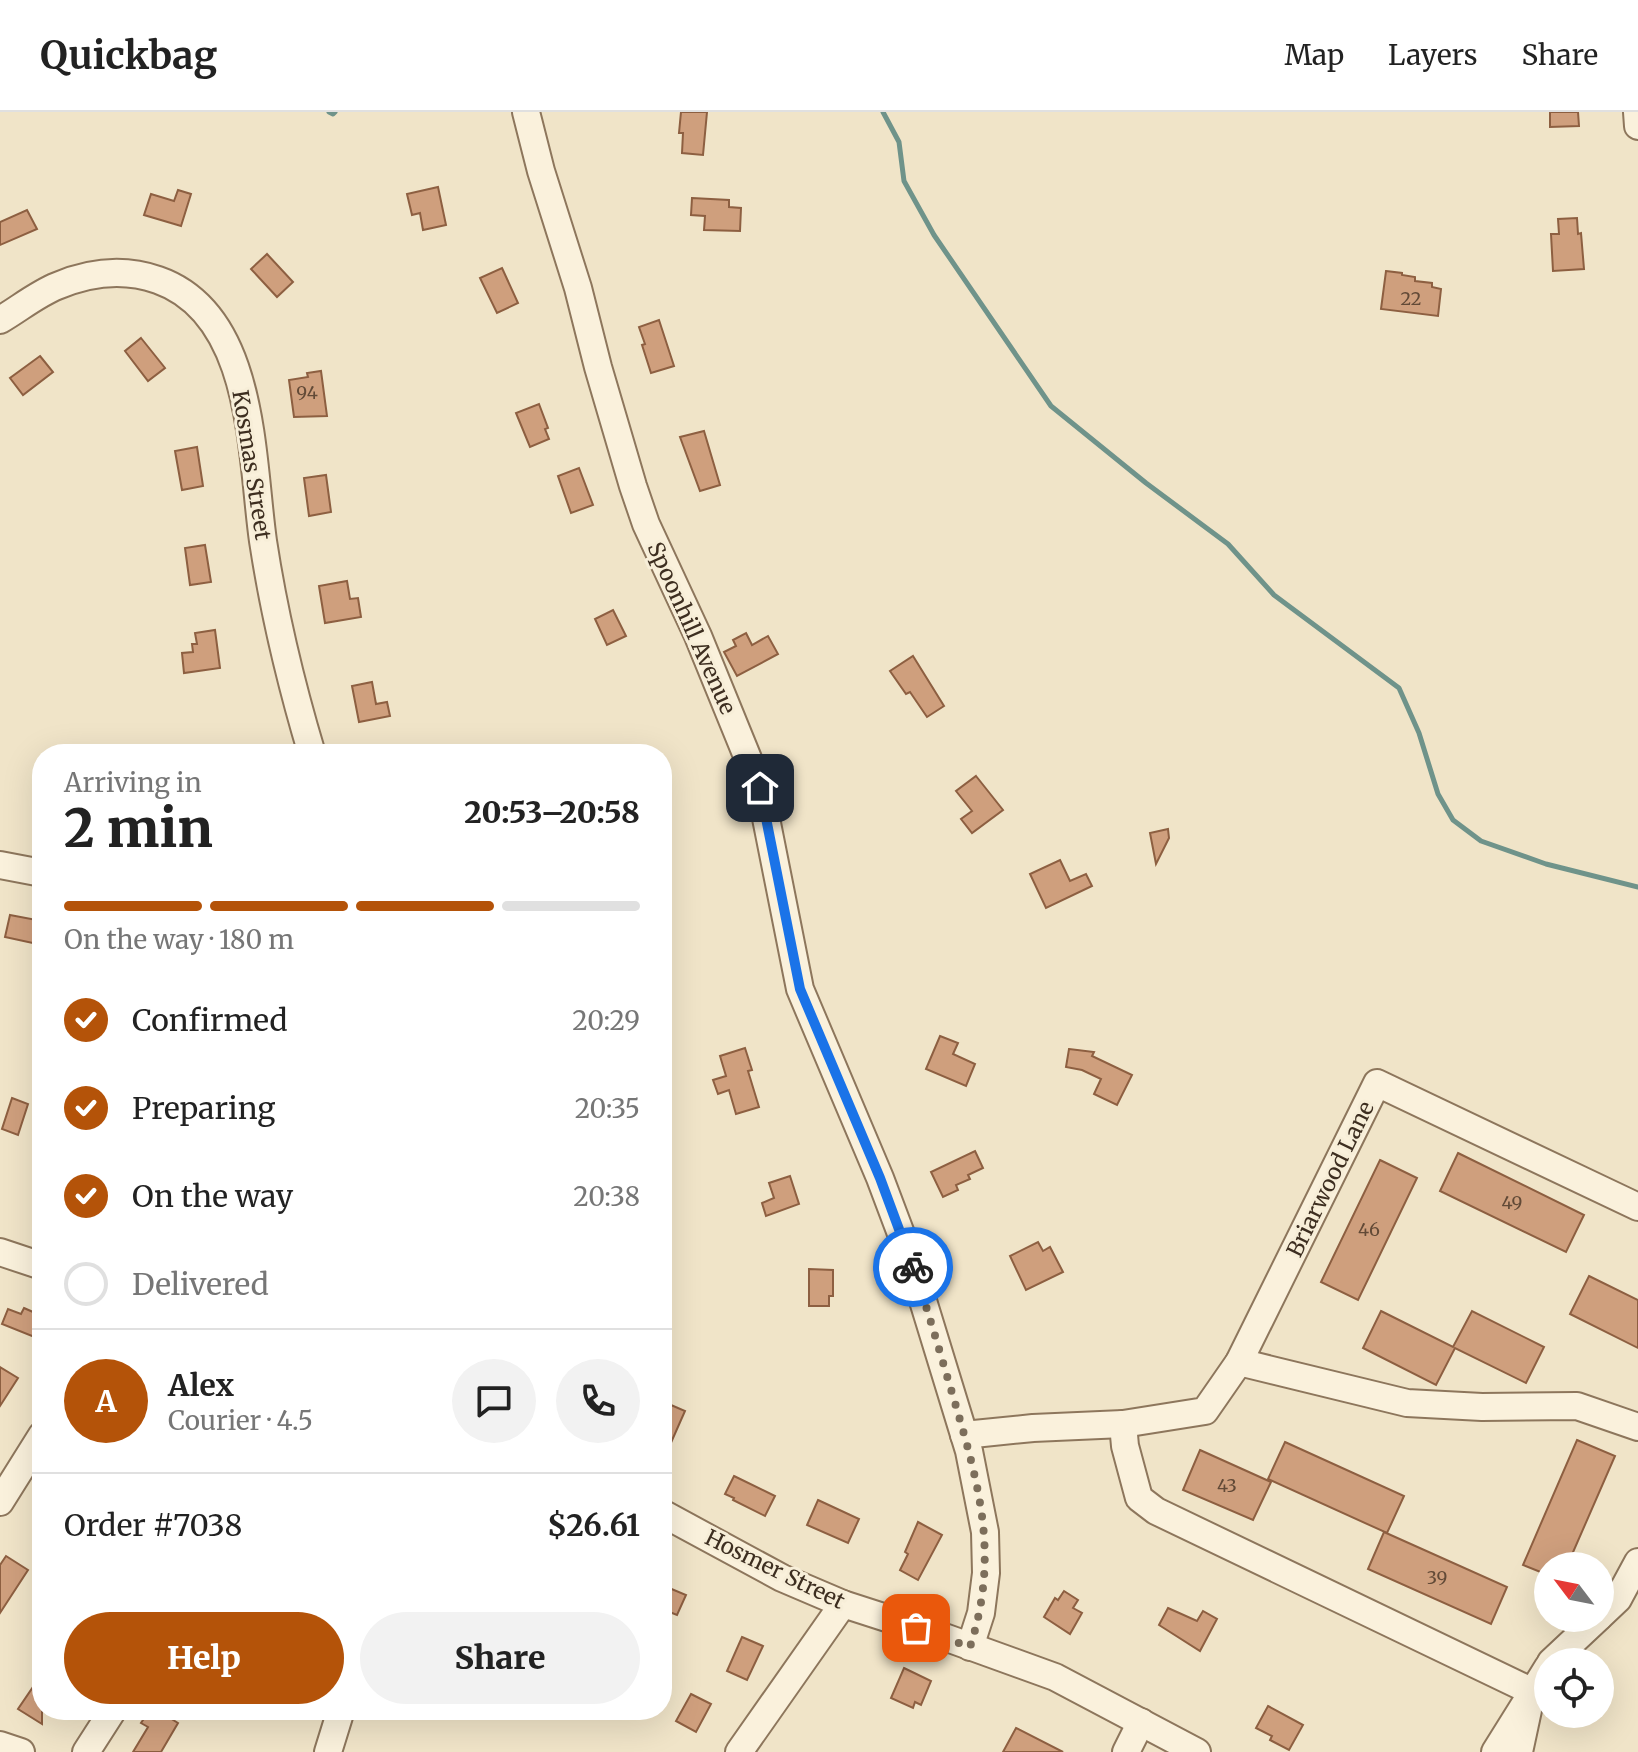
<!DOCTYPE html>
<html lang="en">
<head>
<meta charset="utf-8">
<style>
  :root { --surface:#fff; --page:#f2f2f2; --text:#222; --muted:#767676; --line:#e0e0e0; --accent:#b45309 }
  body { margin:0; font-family:Merriweather,serif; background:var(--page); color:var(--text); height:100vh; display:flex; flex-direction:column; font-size:30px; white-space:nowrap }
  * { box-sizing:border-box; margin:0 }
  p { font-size:26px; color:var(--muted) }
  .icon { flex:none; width:44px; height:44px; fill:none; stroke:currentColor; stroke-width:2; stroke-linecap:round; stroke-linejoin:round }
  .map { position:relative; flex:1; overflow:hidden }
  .drawer { position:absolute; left:32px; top:632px; width:640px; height:976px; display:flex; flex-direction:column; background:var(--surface); border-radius:32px; box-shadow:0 8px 32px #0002 }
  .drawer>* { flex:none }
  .needle { width:52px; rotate:302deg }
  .fabs { position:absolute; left:1534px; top:1440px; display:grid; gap:16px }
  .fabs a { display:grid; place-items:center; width:80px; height:80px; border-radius:50%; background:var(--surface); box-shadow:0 8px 32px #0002; font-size:40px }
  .pin { position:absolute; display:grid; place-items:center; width:68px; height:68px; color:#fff; margin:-34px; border-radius:16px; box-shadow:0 4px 12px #0006 }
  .courier { position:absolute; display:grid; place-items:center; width:80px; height:80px; margin:-40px; border:6px solid #1a73e8; border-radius:50%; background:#fff; color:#222; box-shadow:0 2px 10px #0007 }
  .headline em { font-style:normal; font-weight:800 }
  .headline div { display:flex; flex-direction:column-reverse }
  .headline { display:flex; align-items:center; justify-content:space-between; height:136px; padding:0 32px }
  h1 { font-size:52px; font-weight:800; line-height:60px }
  .bar { display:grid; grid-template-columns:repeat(4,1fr); gap:12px 8px; align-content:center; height:96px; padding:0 32px }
  .bar i { height:10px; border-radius:6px; background:var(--line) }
  .bar .active { background:var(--accent) }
  .bar p { grid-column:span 4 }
  .line { display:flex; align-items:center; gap:20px; padding:0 32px; border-top:2px solid var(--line) }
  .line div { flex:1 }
  .round { display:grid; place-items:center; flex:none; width:84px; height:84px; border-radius:42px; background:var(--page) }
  ol { padding:0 32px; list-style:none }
  li { display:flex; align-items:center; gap:24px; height:88px }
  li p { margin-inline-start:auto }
  li .icon { padding:8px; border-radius:50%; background:var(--accent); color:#fff; stroke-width:4 }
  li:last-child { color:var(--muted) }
  li i { width:44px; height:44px; border:4px solid var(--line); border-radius:50% }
  .button { display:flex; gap:16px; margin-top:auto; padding:16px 32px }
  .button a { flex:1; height:92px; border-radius:48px; background:var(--accent); color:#fff; font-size:32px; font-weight:800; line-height:92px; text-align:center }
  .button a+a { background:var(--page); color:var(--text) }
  header { display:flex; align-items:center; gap:48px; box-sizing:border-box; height:112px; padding:0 40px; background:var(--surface); border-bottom:2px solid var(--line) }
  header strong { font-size:38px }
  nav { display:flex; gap:44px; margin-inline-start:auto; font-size:28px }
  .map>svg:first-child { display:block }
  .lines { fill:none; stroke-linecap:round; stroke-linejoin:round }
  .stream { stroke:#6f938a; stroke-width:5 }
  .building { fill:#cf9f7d; stroke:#8d5f41; stroke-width:2 }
  .minor-casing { stroke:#8d765c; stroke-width:30 }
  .minor { stroke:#faf1dc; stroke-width:26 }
  .done { stroke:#7c6e5b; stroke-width:8; stroke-dasharray:0 14.4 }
  .route { stroke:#1a73e8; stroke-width:10 }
  .labels { text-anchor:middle; stroke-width:6; stroke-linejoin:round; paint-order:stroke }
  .number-label { font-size:18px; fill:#624a37 }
  .street-label { font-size:22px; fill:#3d2e20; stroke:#f7eed8 }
</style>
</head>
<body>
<header>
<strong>Quickbag</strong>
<nav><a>Map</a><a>Layers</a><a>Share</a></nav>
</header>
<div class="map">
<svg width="1638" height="1640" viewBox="0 0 1638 1640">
  <rect width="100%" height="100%" fill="#f0e4c8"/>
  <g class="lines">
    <g class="stream">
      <path d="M329 0 333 2 335 0"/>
      <path d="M883 0 899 30 904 69 934 123 1051 294 1146 371 1228 432 1274 483 1399 576 1419 621 1438 682 1453 708 1481 729 1546 752 1638 775"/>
    </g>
  </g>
  <g class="building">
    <path d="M681 0H707L703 43 682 41 683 21H679Z"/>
    <path d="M1550 0H1578L1579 14 1550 15Z"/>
    <path d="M438 75 446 113 423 118 420 101 412 103 407 82Z"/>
    <path d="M178 78 191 82 181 114 144 103 151 82 174 89Z"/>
    <path d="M692 86 729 88V95L741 96 740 119 704 118 705 104 691 103Z"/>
    <path d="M27 98 37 117 0 133V110Z"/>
    <path d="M1577 106 1578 122 1581 121 1584 157 1553 159 1551 122H1559L1558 107Z"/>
    <path d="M267 142 293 170 277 185 251 157Z"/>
    <path d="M502 156 518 191 497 201 480 166Z"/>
    <path d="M1386 159 1402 161V163L1415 165V169L1432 171V175L1441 177 1438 204 1381 197Z"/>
    <path d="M659 208 674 254 651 261 642 233 645 232 639 215Z"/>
    <path d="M141 226 165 256 148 269 125 239Z"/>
    <path d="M40 244 53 260 23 283 10 266Z"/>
    <path d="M321 259 327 304 294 305 289 268 308 265 307 261Z"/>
    <path d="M539 292 548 316 545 317 549 327 530 335 516 301Z"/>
    <path d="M704 319 720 373 700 379 680 325Z"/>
    <path d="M197 335 203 374 182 378 175 339Z"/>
    <path d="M579 356 593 393 571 401 558 364Z"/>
    <path d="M326 363 331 400 309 404 304 366Z"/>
    <path d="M205 433 211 470 190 473 185 436Z"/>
    <path d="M347 469 350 487 358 486 361 505 325 511 319 474Z"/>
    <path d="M613 498 626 524 607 533 595 507Z"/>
    <path d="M215 518 220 556 184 561 182 541 193 540 192 532H197L195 521Z"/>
    <path d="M746 521 752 533 768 524 778 542 737 564 724 540 736 534 733 528Z"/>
    <path d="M913 544 944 594 927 605 910 580 906 582 890 559Z"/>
    <path d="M372 570 376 592 387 590 390 604 359 610 352 574Z"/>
    <path d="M976 664 1003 698 972 721 961 707 972 699 956 679Z"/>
    <path d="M1168 717 1169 726 1156 752 1150 721Z"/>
    <path d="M1060 748 1070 769 1086 762 1092 774 1046 796 1030 762Z"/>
    <path d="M10 803 42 809V833L5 825Z"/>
    <path d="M940 924 958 931 953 942 975 952 966 974 926 957Z"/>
    <path d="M745 936 752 958 748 959 759 995 736 1002 729 978 718 982 713 968 726 964 720 944Z"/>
    <path d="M1069 937 1094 940 1092 944 1132 963 1117 993 1094 982 1101 967 1082 958 1066 955Z"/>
    <path d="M12 986 28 992 18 1023 2 1017Z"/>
    <path d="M975 1039 983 1056 968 1063 970 1067 956 1073 958 1078 943 1085 931 1060Z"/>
    <path d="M1458 1041 1584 1103 1566 1140 1440 1079Z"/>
    <path d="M1380 1048 1417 1066 1358 1188 1321 1170Z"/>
    <path d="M790 1064 799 1092 766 1104 762 1091 774 1086 769 1071Z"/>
    <path d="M1038 1130 1043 1139 1050 1135 1063 1160 1026 1178 1010 1144Z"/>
    <path d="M809 1157 833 1158V1184H829V1194H809Z"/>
    <path d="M1589 1164 1638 1188V1236L1570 1202Z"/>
    <path d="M24 1196 42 1204V1228L2 1212 8 1197 21 1202Z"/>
    <path d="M1381 1199 1453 1235 1472 1199 1544 1235 1526 1271 1455 1236 1436 1273 1363 1236Z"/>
    <path d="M0 1255 18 1266 0 1294Z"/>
    <path d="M671 1293 685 1299 662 1351V1305L666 1307Z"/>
    <path d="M1577 1328 1615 1344 1567 1454H1548V1463L1523 1453Z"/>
    <path d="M1285 1330 1404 1384 1387 1421 1268 1367Z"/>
    <path d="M1200 1338 1271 1370 1253 1408 1183 1378Z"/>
    <path d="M734 1364 775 1384 765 1404 733 1388 734 1386 725 1382Z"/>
    <path d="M818 1388 859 1407 848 1431 807 1413Z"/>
    <path d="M918 1410 942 1423 918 1468 900 1458 908 1442 905 1440Z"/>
    <path d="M1384 1420 1507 1475 1491 1512 1368 1457Z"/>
    <path d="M6 1444 28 1458 0 1501V1453Z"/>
    <path d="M662 1473 686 1483 677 1503 662 1497Z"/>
    <path d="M1064 1479 1078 1488 1073 1496 1082 1501 1070 1522 1044 1505 1055 1486 1058 1488Z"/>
    <path d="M1168 1496 1197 1509 1203 1499 1217 1507 1200 1539 1159 1513Z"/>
    <path d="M742 1525 763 1534 747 1568 727 1559Z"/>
    <path d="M904 1556 931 1569 921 1593 915 1590 913 1596 891 1586Z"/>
    <path d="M33 1575 42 1581V1612L18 1597Z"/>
    <path d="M691 1582 711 1592 696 1620 676 1609Z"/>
    <path d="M1268 1594 1303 1613 1289 1638 1270 1628 1272 1624 1256 1616Z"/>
    <path d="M150 1598H157L178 1611 161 1640H133L148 1615 141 1611Z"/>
    <path d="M1016 1616 1063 1640H1003Z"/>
  </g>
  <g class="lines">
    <g class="minor-casing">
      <g id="minor">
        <path d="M526 0 541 59 578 176 598 255 633 374 646 412 698 524 760 676 800 877 880 1066 909 1143 969 1339 985 1420 986 1461 981 1501 970 1535"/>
        <path d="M1637 0 1638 14"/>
        <path d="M0 208C19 197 37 182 57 174 90 160 124 156 158 168 255 202 251 344 263 429 274 501 291 572 312 642"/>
        <path d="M0 753 42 761"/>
        <path d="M0 1140 42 1154"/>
        <path d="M1239 1250 1407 1291 1482 1295 1577 1294 1638 1315"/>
        <path d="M1123 1312 1125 1334 1139 1386 1156 1399 1531 1579"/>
        <path d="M964 1323 1033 1316 1123 1312 1205 1299 1239 1250 1377 971 1638 1095"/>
        <path d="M0 1390 42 1323"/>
        <path d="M662 1401 782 1466 843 1492 936 1522 1055 1565 1197 1640"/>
        <path d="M1600 1504 1618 1487 1638 1450"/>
        <path d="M1551 1550 1598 1506"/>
        <path d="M0 1633 21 1640"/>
        <path d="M86 1640 113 1598"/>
        <path d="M328 1640 341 1598"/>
        <path d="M739 1640 843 1492"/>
        <path d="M1126 1640 1141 1610"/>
        <path d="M1495 1640 1548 1555"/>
        <path d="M1519 1640 1528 1598"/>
      </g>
    </g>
    <use href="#minor" class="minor"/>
  </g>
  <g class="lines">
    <path class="done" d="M913 1155C928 1198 940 1241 953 1284 979 1373 1000 1443 970 1535L916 1516"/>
    <path class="route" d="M760 676 800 877 880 1066 913 1155"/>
  </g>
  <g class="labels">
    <g class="number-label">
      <text x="1411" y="193">22</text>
      <text x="307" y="287">94</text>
      <text x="1512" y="1097">49</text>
      <text x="1369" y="1124">46</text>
      <text x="1227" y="1380">43</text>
      <text x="1437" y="1472">39</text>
    </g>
    <g class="street-label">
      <text transform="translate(252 353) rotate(81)" y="8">Kosmas Street</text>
      <text transform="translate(692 516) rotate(66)" y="8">Spoonhill Avenue</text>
      <text transform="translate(1330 1067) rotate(-64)" y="8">Briarwood Lane</text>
      <text transform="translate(775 1457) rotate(26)" y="8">Hosmer Street</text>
    </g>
  </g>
</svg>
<div class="fabs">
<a><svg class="needle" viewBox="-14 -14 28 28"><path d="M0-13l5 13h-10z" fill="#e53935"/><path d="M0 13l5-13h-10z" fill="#767676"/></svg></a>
<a><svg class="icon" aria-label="locate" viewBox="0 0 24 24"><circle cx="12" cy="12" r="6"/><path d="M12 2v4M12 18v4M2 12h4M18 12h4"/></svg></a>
</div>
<div class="pin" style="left:916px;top:1516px;background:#ea580c"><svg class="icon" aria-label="bag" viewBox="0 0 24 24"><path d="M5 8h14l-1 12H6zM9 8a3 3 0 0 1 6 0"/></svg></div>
<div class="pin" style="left:760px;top:676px;background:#1f2937"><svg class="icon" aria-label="home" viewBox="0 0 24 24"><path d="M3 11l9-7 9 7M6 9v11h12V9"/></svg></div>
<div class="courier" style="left:913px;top:1155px"><svg class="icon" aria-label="bike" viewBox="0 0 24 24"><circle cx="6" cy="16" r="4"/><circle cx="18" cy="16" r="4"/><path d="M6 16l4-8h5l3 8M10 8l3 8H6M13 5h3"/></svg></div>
<section class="drawer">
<div class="headline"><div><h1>2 min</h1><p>Arriving in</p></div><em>20:53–20:58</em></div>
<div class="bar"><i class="active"></i><i class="active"></i><i class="active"></i><i></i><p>On the way · 180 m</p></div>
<ol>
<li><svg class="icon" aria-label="check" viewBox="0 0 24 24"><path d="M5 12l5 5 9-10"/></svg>Confirmed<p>20:29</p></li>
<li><svg class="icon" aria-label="check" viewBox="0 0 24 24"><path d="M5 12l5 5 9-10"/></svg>Preparing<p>20:35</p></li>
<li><svg class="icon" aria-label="check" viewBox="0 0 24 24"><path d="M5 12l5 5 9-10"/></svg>On the way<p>20:38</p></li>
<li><i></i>Delivered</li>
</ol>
<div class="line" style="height:144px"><b class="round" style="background:var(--accent);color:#fff">A</b><div><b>Alex</b><p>Courier · 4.5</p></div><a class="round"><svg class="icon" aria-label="chat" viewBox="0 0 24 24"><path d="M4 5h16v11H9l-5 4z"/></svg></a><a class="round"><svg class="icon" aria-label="phone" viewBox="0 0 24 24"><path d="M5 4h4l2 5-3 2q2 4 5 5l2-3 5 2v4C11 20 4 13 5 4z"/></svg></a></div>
<div class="line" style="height:104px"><div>Order #7038</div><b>$26.61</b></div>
<div class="button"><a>Help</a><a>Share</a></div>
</section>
</div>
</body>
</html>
